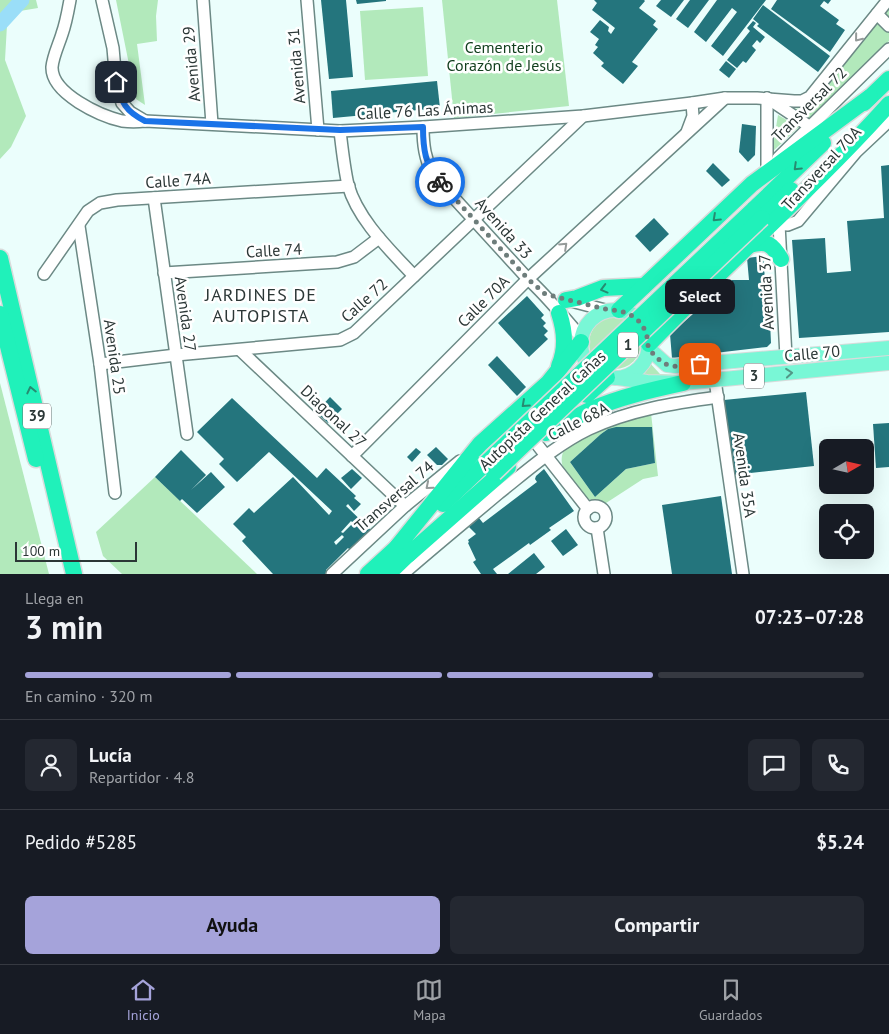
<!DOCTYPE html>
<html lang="es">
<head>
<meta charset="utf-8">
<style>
  :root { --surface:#171b24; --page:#242831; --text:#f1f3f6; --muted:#9ea1a6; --line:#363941; --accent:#a5a3da }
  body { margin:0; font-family:"PT Sans",sans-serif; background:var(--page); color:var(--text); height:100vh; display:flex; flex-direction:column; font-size:19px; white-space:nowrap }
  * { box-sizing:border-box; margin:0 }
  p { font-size:16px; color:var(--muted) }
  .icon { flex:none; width:28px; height:28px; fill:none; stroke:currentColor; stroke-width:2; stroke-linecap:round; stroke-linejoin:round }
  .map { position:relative; height:574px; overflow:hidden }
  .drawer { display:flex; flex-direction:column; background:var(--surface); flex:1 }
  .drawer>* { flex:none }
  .needle { width:32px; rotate:81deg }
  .controls { position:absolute; left:819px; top:439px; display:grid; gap:10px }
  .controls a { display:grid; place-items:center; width:55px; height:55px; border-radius:8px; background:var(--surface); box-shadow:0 5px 20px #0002; font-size:25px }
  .scale { position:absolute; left:15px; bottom:12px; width:122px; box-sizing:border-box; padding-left:5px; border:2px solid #2b3736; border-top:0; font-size:14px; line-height:18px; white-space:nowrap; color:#2b3736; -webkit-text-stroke:4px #fff; paint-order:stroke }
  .pin { position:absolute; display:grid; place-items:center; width:42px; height:42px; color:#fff; margin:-21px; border-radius:10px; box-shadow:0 2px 8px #0006 }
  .courier { position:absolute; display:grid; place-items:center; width:50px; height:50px; margin:-25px; border:4px solid #1a73e8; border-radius:50%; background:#fff; color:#222; box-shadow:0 1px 6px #0007 }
  .bubble { position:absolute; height:35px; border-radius:8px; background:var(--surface); box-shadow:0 5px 20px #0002; font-size:16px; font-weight:800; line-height:35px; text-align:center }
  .head em { font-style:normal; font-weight:800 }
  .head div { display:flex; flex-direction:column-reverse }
  .head { display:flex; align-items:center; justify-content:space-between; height:85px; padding:0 25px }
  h1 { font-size:32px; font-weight:800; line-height:38px }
  .bar { display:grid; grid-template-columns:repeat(4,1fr); gap:8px 5px; align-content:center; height:60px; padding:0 25px }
  .bar i { height:6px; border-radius:4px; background:var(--line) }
  .bar .active { background:var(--accent) }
  .bar p { grid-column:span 4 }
  .line { display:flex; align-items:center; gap:12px; padding:0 25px; border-top:1px solid var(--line) }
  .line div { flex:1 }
  .round { display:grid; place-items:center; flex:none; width:52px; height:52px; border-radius:8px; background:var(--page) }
  .action { display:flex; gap:10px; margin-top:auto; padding:10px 25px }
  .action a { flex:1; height:58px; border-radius:8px; background:var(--accent); color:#111; font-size:20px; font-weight:800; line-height:58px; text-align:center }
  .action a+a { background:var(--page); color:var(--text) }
  .tabs { display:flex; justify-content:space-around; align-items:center; height:70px; border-top:1px solid var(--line); background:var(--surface); font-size:14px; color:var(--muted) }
  .tabs a { display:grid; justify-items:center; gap:2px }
  .tabs .active { color:var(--accent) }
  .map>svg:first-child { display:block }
  .green { fill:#b2e9bb; fill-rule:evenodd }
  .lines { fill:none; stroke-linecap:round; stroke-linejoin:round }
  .river { stroke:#9adef8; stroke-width:15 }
  .building { fill:#24757d; fill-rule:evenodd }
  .minor-casing { stroke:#6c8985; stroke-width:14 }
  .major-casing { stroke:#d9dbdb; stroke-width:16 }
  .highway-casing { stroke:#d9dbdb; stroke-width:19 }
  .minor { stroke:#fff; stroke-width:11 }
  .major { stroke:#79f7d6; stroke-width:14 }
  .highway { stroke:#20f1ba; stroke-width:16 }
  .highway-bridge-casing { stroke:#d9dbdb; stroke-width:19; stroke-linecap:butt }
  .highway-bridge { stroke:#20f1ba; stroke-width:16 }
  .oneway { stroke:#959b9a }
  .oneway2 { stroke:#268b71 }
  .oneway3 { stroke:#529786 }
  .done { stroke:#6e7d7b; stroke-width:5; stroke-dasharray:0 9 }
  .route { stroke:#1a73e8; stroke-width:6 }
  .labels { text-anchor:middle; stroke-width:5; stroke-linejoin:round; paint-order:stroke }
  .shield { fill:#fff; stroke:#6b7372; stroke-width:1 }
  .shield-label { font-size:15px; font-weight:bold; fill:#2b3736 }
  .park-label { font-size:16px; fill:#123f1e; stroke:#fff }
  .street-label { font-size:16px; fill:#2b3736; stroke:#fff }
  .neighbourhood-label { font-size:18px; letter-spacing:1px; fill:#2b3736; stroke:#fff }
</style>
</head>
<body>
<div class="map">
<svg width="889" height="574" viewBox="0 0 889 574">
  <rect width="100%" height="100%" fill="#ebfefc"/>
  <g class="green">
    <path d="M0 0H36L38 8 20 11 7 25 5 60 26 116 11 147 0 159Z"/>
    <path d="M116 0H158L156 16 157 41 137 44 145 105 136 99Z"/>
    <path d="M442 0H557L569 106 454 118Z"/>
    <path d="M889 3V41L810 119 791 109 804 108 818 94Z"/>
    <path d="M423 7 428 76 365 80 360 11Z"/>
    <path d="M778 115 799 127 772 152Z"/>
    <circle cx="615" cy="343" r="26"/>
    <path d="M648 361 660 374 679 375 678 380 643 377Z"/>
    <path d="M0 383 49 574H0Z"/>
    <path d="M651 413 658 476 643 479 603 505C598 500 593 502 587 498L563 467C561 462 561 454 565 449 568 445 574 443 578 441 601 427 625 420 651 413ZM652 427 655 463 626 469 595 497 570 462 601 434 608 429Z"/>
    <path d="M155 477 257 574H122L103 556 96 532Z"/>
  </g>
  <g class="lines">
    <path class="river" d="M0 24 22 0"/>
  </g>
  <g class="building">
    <path d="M321 0H346L353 77 329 79Z"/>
    <path d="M356 0H386V1L357 4Z"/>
    <path d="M594 0H644L645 1 639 8 656 21 653 25 658 29 632 62 638 66 623 84 601 66 604 63 593 53 598 47 595 45 599 39 590 32 600 20 609 27 608 31 611 34 615 28 592 10 597 3Z"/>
    <path d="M661 0H684L671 17 656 6Z"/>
    <path d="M690 0H709L688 28 676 19Z"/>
    <path d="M717 0H766L723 56 711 46 737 12 732 8 706 42 694 32Z"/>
    <path d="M777 0H831L828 4 824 1 820 6 839 20 836 24 845 30 830 52 771 9Z"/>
    <path d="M763 5 830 56 818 72 757 26 759 24 753 19Z"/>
    <path d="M753 21 756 23 753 27 765 37 760 43 757 40 752 46 756 50 746 63 743 61 737 68 727 60 750 31 747 28Z"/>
    <path d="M726 61 736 69 729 78 719 70Z"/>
    <path d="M437 81 440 108 333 118 331 91Z"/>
    <path d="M742 124 756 126 755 155 748 162 739 152Z"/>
    <path d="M713 163 730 180 722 187 706 171Z"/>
    <path d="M889 165V332L799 338 792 240 825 238 827 273 851 271 847 221 884 218 881 166Z"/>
    <path d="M654 218 669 234 650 252 635 236Z"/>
    <path d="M763 256 765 279H768L771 343 767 347 672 358 670 334 732 280H749L747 258Z"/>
    <path d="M527 296 544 315 541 318 546 323 543 326 548 331 544 335 548 339 529 357 498 323Z"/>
    <path d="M497 356 526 387 517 396 488 365Z"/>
    <path d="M806 392 814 466 732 475 724 400Z"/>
    <path d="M330 397 342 409 328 423 316 412Z"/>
    <path d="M232 398 317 478 326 468 356 496 354 498 361 504 354 511 348 504 346 506 372 531 351 551 348 548 326 570 327 571 325 574H273L242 541 246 537 233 524 249 508 254 513 293 477 329 515 332 511 269 452 237 482 219 464 224 459 197 432ZM351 521 353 523 343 533 341 532ZM342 535 344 537 336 545 334 542Z"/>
    <path d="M889 423V467L876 468 873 424Z"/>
    <path d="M616 427H652L655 463 626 469 595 497 570 462 601 434 608 429Z"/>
    <path d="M436 447 448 459 442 465H437L427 455Z"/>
    <path d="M416 448 421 452 412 462 407 457Z"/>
    <path d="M181 450 206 475 191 490 211 472 225 487 197 513 182 499 180 501 155 477Z"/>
    <path d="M352 469 362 478 351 489 341 478Z"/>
    <path d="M544 469 574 511 549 528 551 530 530 545 529 543 493 569 497 574H481L473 562 476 560 468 543 469 542 468 540 476 534 469 527 479 518 483 523 537 482 535 479 536 476Z"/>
    <path d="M721 496 732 574H672L662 505Z"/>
    <path d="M566 529 578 545 563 556 551 541Z"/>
    <path d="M534 553 545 567 536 574H508Z"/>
  </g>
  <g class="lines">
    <g class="minor-casing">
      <g id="minor">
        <path d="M70 0C68 11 66 23 62 34 59 44 53 56 52 67 51 94 101 116 122 121 130 122 137 122 145 121L340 131 423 127 583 116 692 103 725 98H757L794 101H802L810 97 888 0"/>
        <path d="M102 0 113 48 116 82 122 103 130 112 145 121"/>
        <path d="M203 0 212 124"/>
        <path d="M307 0 318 130"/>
        <path d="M877 14 889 26"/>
        <path d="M767 98V169"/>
        <path d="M767 98 809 126"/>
        <path d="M423 127C423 145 425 159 433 175L528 279C548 297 564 318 582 338"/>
        <path d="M340 131C342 148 344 167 348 185 358 220 390 250 414 276"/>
        <path d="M687 132 693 116 692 103"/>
        <path d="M778 158 889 49"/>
        <path d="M154 198 187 434"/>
        <path d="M773 224 788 225 798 221 856 152 889 121"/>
        <path d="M779 224 786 357"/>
        <path d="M79 226 100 364 115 493"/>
        <path d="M164 273 337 262 354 257 379 238"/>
        <path d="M44 274 88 211 100 203 117 200 349 186"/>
        <path d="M571 301 609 311"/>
        <path d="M240 350 405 506"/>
        <path d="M100 364 176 355 340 340 354 333 583 116"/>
        <path d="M715 380 743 574"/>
        <path d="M569 434 606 410"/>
        <path d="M536 443 588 509"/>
        <path d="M352 456 528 279 725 98"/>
        <circle cx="595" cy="517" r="11"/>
        <path d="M597 528 604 574"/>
        <path d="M332 574 405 506 460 461"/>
        <path d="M403 574C435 546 467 520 499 493 528 470 556 445 589 429 630 410 674 403 718 397"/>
      </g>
    </g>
    <g class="major-casing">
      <g id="major">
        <circle cx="615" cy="344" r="34"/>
        <path d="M648 348 667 365 675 366 889 348"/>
        <path d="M618 378 647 382 683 383 889 363"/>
      </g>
    </g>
    <g class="highway-casing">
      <g id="highway">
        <path d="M864 103 889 79"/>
        <path d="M753 210 823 143"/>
        <path d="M762 218 791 190"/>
        <path d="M749 245C767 240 772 244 781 259"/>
        <path d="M0 258 74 574"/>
        <path d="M566 300 577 298 603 288 644 286"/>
        <path d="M619 310 752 184 870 97"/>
        <path d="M559 313C565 331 567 348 559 366"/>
        <path d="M0 314 36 459"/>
        <path d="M649 344C727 263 813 189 889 104"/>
        <path d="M587 395 607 377"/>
        <path d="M546 433C561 426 575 417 590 410 620 397 651 390 683 383"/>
        <path d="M443 504 485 464"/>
        <path d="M397 547 480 444 548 383 581 342"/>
        <path d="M408 555 508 467"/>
        <path d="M368 574 404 541"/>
        <path d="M388 574 415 548"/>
      </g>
    </g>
    <use href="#minor" class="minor"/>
    <use href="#major" class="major"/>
    <use href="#highway" class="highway"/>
    <g class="highway-bridge-casing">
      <g id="highway-bridge">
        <path d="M485 464 753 210"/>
        <path d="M494 473 762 218"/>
      </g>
    </g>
    <use href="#highway-bridge" class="highway-bridge"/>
  </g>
  <defs><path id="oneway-chevron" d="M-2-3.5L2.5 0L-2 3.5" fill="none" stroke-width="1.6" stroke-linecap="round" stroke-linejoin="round" transform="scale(1.25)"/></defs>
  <g class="oneway">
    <use href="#oneway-chevron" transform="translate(858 38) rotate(129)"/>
    <use href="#oneway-chevron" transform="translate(564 246) rotate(-43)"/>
    <use href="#oneway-chevron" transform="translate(429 486) rotate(140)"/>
  </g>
  <g class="oneway2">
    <use href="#oneway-chevron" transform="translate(797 167) rotate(136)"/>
    <use href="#oneway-chevron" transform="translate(716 218) rotate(137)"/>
    <use href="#oneway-chevron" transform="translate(604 289) rotate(165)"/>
    <use href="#oneway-chevron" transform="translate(31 390) rotate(-103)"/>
    <use href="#oneway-chevron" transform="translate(525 404) rotate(138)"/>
  </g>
  <use class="oneway3" href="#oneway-chevron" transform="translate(789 373) rotate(-5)"/>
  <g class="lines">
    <path class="done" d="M440 182 528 279 545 294 609 310C632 310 649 324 648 348 668 371 671 367 700 364"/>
    <path class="route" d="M116 82C122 103 125 111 145 121L340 130 423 127C423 148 425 166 440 182"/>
  </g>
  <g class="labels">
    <g class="shield">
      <rect x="618" y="332.5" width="20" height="25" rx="4"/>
      <rect x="744" y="363.5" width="20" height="25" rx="4"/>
      <rect x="23" y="403.5" width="28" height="25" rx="4"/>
    </g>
    <g class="shield-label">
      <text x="628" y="350">1</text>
      <text x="754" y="381">3</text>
      <text x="37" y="421">39</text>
    </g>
    <g class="park-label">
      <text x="504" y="53">Cementerio<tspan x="504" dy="18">Corazón de Jesús</tspan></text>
    </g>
    <g class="street-label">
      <text transform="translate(191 64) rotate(-95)" y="6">Avenida 29</text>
      <text transform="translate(296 66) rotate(-95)" y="6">Avenida 31</text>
      <text transform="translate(809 104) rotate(-45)" y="6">Transversal 72</text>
      <text transform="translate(425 110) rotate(-3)" y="6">Calle 76 Las Ánimas</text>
      <text transform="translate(821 168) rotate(-47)" y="6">Transversal 70A</text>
      <text transform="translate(178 180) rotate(-4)" y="6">Calle 74A</text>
      <text transform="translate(504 228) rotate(48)" y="6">Avenida 33</text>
      <text transform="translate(274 250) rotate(-3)" y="6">Calle 74</text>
      <text transform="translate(766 292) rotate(-93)" y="6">Avenida 37</text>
      <text transform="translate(364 300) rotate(-42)" y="6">Calle 72</text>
      <text transform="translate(483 301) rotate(-45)" y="6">Calle 70A</text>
      <text transform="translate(186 314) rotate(82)" y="6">Avenida 27</text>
      <text transform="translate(812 353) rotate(-5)" y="6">Calle 70</text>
      <text transform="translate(115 357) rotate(82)" y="6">Avenida 25</text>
      <text transform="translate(542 410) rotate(-43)" y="6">Autopista General Cañas</text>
      <text transform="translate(334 416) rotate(43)" y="6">Diagonal 27</text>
      <text transform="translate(578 421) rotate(-27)" y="6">Calle 68A</text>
      <text transform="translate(745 475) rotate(82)" y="6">Avenida 35A</text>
      <text transform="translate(394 496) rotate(-41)" y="6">Transversal 74</text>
    </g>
    <g class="neighbourhood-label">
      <text x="261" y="301">JARDINES DE<tspan x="261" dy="21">AUTOPISTA</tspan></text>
    </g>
  </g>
</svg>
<div class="controls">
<a><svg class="needle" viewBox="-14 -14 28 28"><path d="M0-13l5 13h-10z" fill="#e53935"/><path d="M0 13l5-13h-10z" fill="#9ea1a6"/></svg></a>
<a><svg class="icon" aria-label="locate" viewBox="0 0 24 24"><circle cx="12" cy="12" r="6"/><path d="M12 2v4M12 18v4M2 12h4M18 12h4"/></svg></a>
</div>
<div class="scale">100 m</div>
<div class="pin" style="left:700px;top:364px;background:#ea580c"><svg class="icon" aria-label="bag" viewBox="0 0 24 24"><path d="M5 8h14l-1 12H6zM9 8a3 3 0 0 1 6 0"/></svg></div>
<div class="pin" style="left:116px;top:82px;background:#1f2937"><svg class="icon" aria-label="home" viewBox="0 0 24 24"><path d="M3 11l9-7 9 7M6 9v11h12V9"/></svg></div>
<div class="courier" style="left:440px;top:182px"><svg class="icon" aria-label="bike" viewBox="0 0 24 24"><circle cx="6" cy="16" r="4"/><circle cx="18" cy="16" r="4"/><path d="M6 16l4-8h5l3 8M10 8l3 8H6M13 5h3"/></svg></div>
<div class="bubble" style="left:665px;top:279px;width:70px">Select</div>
</div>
<section class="drawer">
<div class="head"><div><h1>3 min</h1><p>Llega en</p></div><em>07:23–07:28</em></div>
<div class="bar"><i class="active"></i><i class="active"></i><i class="active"></i><i></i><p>En camino · 320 m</p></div>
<div class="line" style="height:90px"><a class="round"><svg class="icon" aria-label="person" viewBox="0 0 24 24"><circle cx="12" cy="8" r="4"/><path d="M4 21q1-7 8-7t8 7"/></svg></a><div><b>Lucía</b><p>Repartidor · 4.8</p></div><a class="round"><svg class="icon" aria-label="chat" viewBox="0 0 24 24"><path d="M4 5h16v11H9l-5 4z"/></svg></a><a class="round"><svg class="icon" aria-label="phone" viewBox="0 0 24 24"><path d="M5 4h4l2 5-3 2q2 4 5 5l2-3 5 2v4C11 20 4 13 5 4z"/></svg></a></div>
<div class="line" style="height:65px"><div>Pedido #5285</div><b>$5.24</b></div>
<div class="action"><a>Ayuda</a><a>Compartir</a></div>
</section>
<nav class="tabs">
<a class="active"><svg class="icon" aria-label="home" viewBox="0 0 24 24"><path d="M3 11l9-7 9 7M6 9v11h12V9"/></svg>Inicio</a>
<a><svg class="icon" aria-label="map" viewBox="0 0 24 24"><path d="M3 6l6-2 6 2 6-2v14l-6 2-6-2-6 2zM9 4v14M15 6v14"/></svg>Mapa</a>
<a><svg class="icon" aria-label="saved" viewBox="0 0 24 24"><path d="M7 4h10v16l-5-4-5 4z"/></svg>Guardados</a>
</nav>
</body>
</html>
